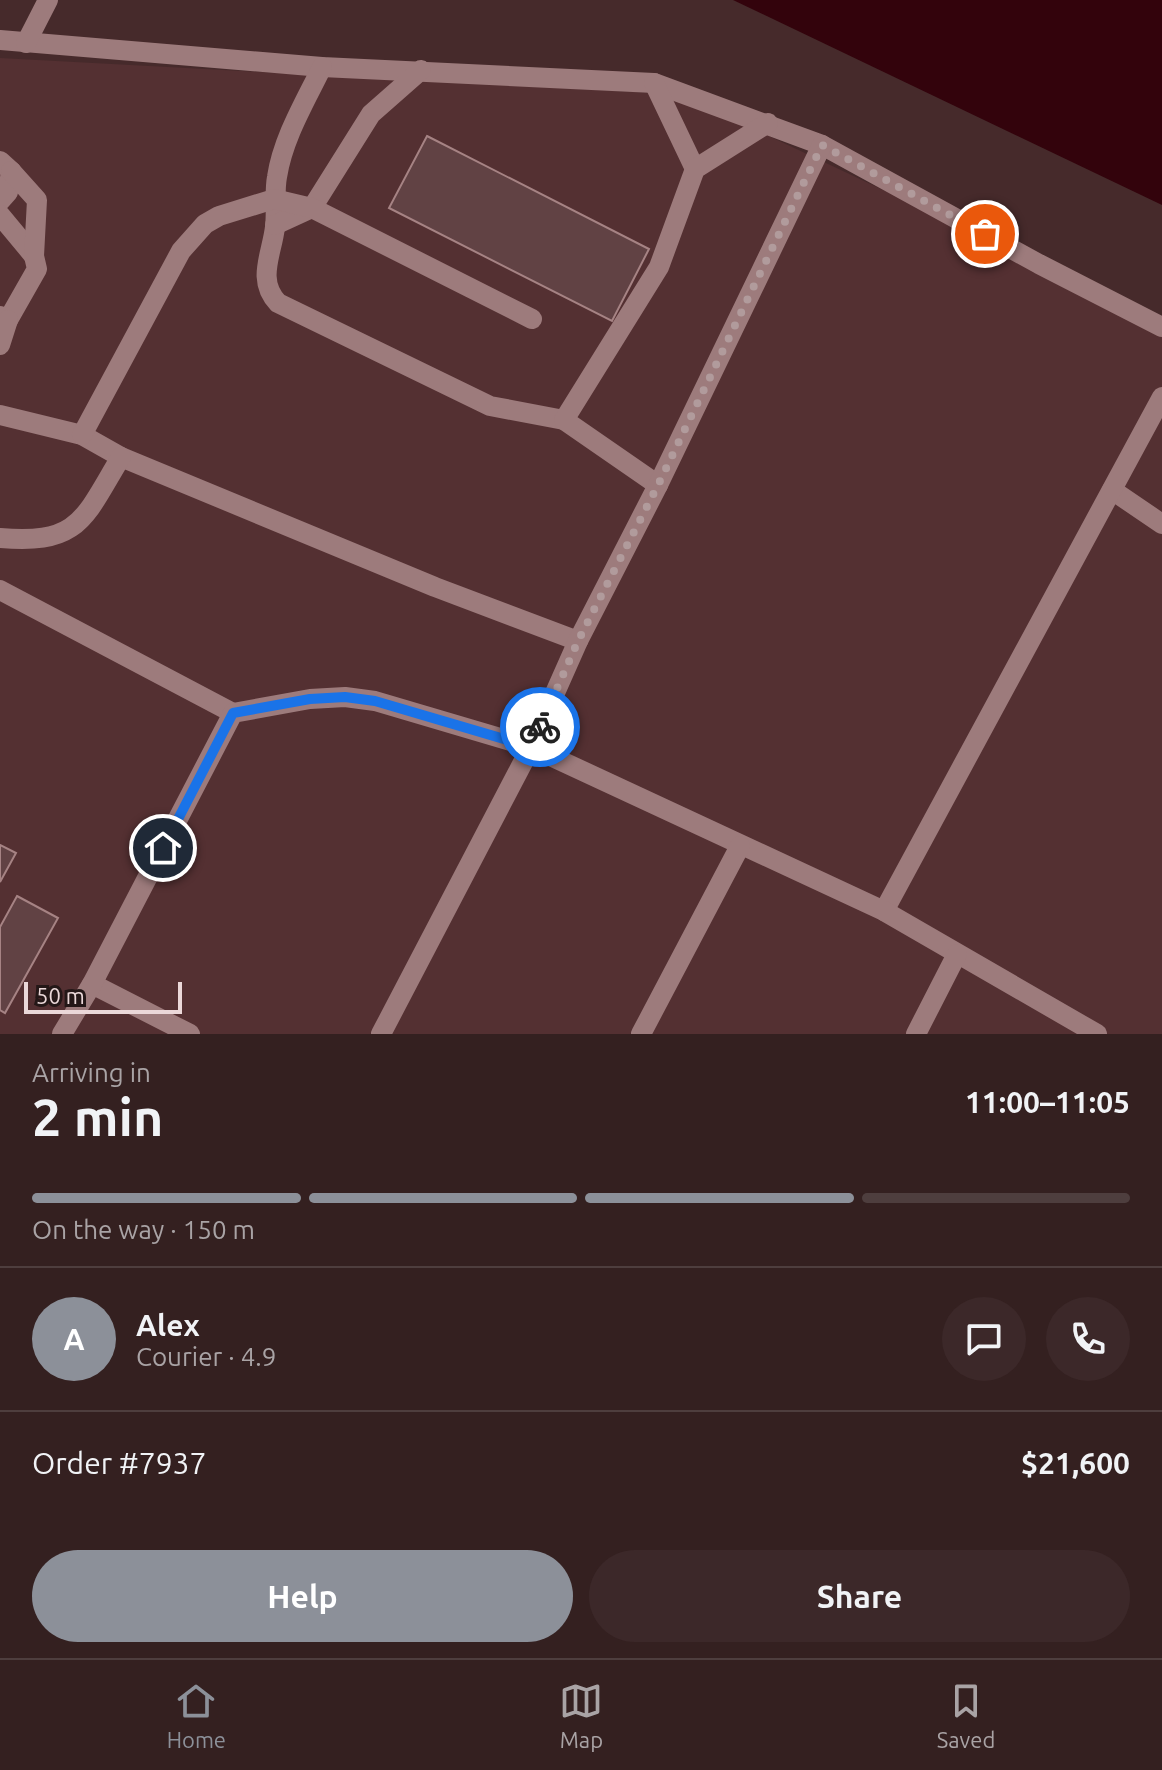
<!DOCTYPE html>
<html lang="en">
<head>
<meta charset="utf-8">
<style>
  :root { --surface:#342020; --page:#3c2829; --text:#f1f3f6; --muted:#a9a3a5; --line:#4e3e3e; --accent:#8c9099 }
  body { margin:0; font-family:Ubuntu,sans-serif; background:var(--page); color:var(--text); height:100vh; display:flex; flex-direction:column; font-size:30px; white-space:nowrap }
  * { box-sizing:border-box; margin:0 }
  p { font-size:26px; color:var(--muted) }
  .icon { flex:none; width:44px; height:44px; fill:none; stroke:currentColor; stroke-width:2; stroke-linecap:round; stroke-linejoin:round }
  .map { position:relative; height:1034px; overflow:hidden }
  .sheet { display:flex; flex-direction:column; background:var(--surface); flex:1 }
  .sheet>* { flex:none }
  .scale { position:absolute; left:24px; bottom:20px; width:158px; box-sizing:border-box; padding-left:8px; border:4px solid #ebd8d9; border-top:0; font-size:22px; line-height:28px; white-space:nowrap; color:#ebd8d9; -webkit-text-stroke:6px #241717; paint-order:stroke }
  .pin { position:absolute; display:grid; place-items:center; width:68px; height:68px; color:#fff; margin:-34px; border:4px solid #fff; border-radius:50%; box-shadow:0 2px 8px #0007 }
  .courier { position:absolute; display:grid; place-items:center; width:80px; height:80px; margin:-40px; border:6px solid #1a73e8; border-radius:50%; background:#fff; color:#222; box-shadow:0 2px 10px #0007 }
  .headline em { font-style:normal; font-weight:700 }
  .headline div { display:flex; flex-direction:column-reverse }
  .headline { display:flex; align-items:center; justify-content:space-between; height:136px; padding:0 32px }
  h1 { font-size:52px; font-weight:700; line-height:60px }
  .bar { display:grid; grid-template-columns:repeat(4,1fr); gap:12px 8px; align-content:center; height:96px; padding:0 32px }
  .bar i { height:10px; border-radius:6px; background:var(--line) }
  .bar .current { background:var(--accent) }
  .bar p { grid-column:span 4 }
  .line { display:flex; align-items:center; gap:20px; padding:0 32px; border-top:2px solid var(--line) }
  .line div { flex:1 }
  .round { display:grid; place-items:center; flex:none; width:84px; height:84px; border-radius:42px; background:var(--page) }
  .action { display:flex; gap:16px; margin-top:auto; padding:16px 32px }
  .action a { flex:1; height:92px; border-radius:48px; background:var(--accent); color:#fff; font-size:32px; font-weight:700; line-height:92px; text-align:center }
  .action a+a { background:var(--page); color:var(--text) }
  .dock { display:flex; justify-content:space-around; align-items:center; height:112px; border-top:2px solid var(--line); background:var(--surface); font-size:22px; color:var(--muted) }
  .dock a { display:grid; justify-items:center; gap:4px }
  .dock .current { color:var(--accent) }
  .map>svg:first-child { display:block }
  .built { fill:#543032 }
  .water { fill:#33030c }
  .building { fill:#614244; stroke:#a68384; stroke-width:2 }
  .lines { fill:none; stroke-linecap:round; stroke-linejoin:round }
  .minor { stroke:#9d7b7c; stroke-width:20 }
  .done { stroke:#b19b9c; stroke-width:8; stroke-dasharray:0 14.4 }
  .route { stroke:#1a73e8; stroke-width:10 }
</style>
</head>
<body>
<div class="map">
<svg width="1162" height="1034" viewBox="0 0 1162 1034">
  <rect width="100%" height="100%" fill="#462a2b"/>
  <path class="built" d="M0 58 673 94 714 110 1162 322V1034H0Z"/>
  <path class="water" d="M733 0H1162V205Z"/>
  <g class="building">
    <path d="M427 136 649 249 612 321 389 208Z"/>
    <path d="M0 845 16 853 0 882Z"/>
    <path d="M17 896 58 918 5 1013 0 1010V927Z"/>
  </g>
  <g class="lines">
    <g class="minor">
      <path d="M0 40 322 67 654 83 822 145 1039 264 1162 327"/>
      <path d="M26 43 48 0"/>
      <path d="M322 67C305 102 283 138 277 177 274 193 277 210 275 227 272 254 256 280 278 303L490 406 564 420"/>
      <path d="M654 83 695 169"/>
      <path d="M0 161 11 171 8 192 0 201"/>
      <path d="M0 215 34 256"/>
      <path d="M275 225 312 208 371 114 421 70"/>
      <path d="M0 316 8 320 37 269 34 256 37 200 11 171"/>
      <path d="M0 345 8 320"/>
      <path d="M0 415 82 435 121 457 435 587 578 641"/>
      <path d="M82 435 181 251 205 224 219 216 274 199 312 208 532 319"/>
      <path d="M658 485 564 420 659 267 695 169 768 123"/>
      <path d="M1112 490 1162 524"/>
      <path d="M0 538C80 545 84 518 121 457"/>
      <path d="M0 590 233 713"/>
      <path d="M884 911 1162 397"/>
      <path d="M92 984 190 1034"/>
      <path d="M62 1034 92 984 233 713 310 699 345 697 375 701 531 747 884 911 1097 1034"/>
      <path d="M381 1034 531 747 578 641 658 485 822 145"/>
      <path d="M641 1034 740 846"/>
      <path d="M916 1034 957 954"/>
    </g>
  </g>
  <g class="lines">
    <path class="done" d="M540 727 578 641 658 485 822 145 985 234"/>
    <path class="route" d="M163 848 233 713 310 699 345 697 375 701 531 747 540 727"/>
  </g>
</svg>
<div class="scale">50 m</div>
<div class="pin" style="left:985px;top:234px;background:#ea580c"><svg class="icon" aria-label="bag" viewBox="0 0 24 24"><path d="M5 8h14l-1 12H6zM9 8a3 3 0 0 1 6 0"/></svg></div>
<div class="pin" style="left:163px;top:848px;background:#1f2937"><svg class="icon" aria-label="home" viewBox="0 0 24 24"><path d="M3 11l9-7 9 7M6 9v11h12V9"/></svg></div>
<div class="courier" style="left:540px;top:727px"><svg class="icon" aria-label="bike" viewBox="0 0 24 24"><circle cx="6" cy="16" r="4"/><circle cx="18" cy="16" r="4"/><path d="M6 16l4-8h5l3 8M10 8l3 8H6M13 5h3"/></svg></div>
</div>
<section class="sheet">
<div class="headline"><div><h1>2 min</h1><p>Arriving in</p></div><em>11:00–11:05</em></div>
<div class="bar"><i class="current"></i><i class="current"></i><i class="current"></i><i></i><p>On the way · 150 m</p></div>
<div class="line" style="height:144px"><b class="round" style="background:var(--accent);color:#fff">A</b><div><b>Alex</b><p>Courier · 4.9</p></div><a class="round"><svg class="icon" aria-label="chat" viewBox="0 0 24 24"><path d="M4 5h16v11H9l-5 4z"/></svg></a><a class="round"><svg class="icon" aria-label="phone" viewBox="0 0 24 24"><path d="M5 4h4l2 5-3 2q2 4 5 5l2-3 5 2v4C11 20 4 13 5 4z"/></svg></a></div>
<div class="line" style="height:104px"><div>Order #7937</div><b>$21,600</b></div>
<div class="action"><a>Help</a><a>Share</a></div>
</section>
<nav class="dock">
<a class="current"><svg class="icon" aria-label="home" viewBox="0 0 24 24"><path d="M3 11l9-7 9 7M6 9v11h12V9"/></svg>Home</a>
<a><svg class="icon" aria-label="map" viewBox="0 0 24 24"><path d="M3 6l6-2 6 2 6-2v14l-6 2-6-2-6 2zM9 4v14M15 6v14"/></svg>Map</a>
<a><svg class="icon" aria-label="saved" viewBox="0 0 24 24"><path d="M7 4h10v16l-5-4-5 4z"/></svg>Saved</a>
</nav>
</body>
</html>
